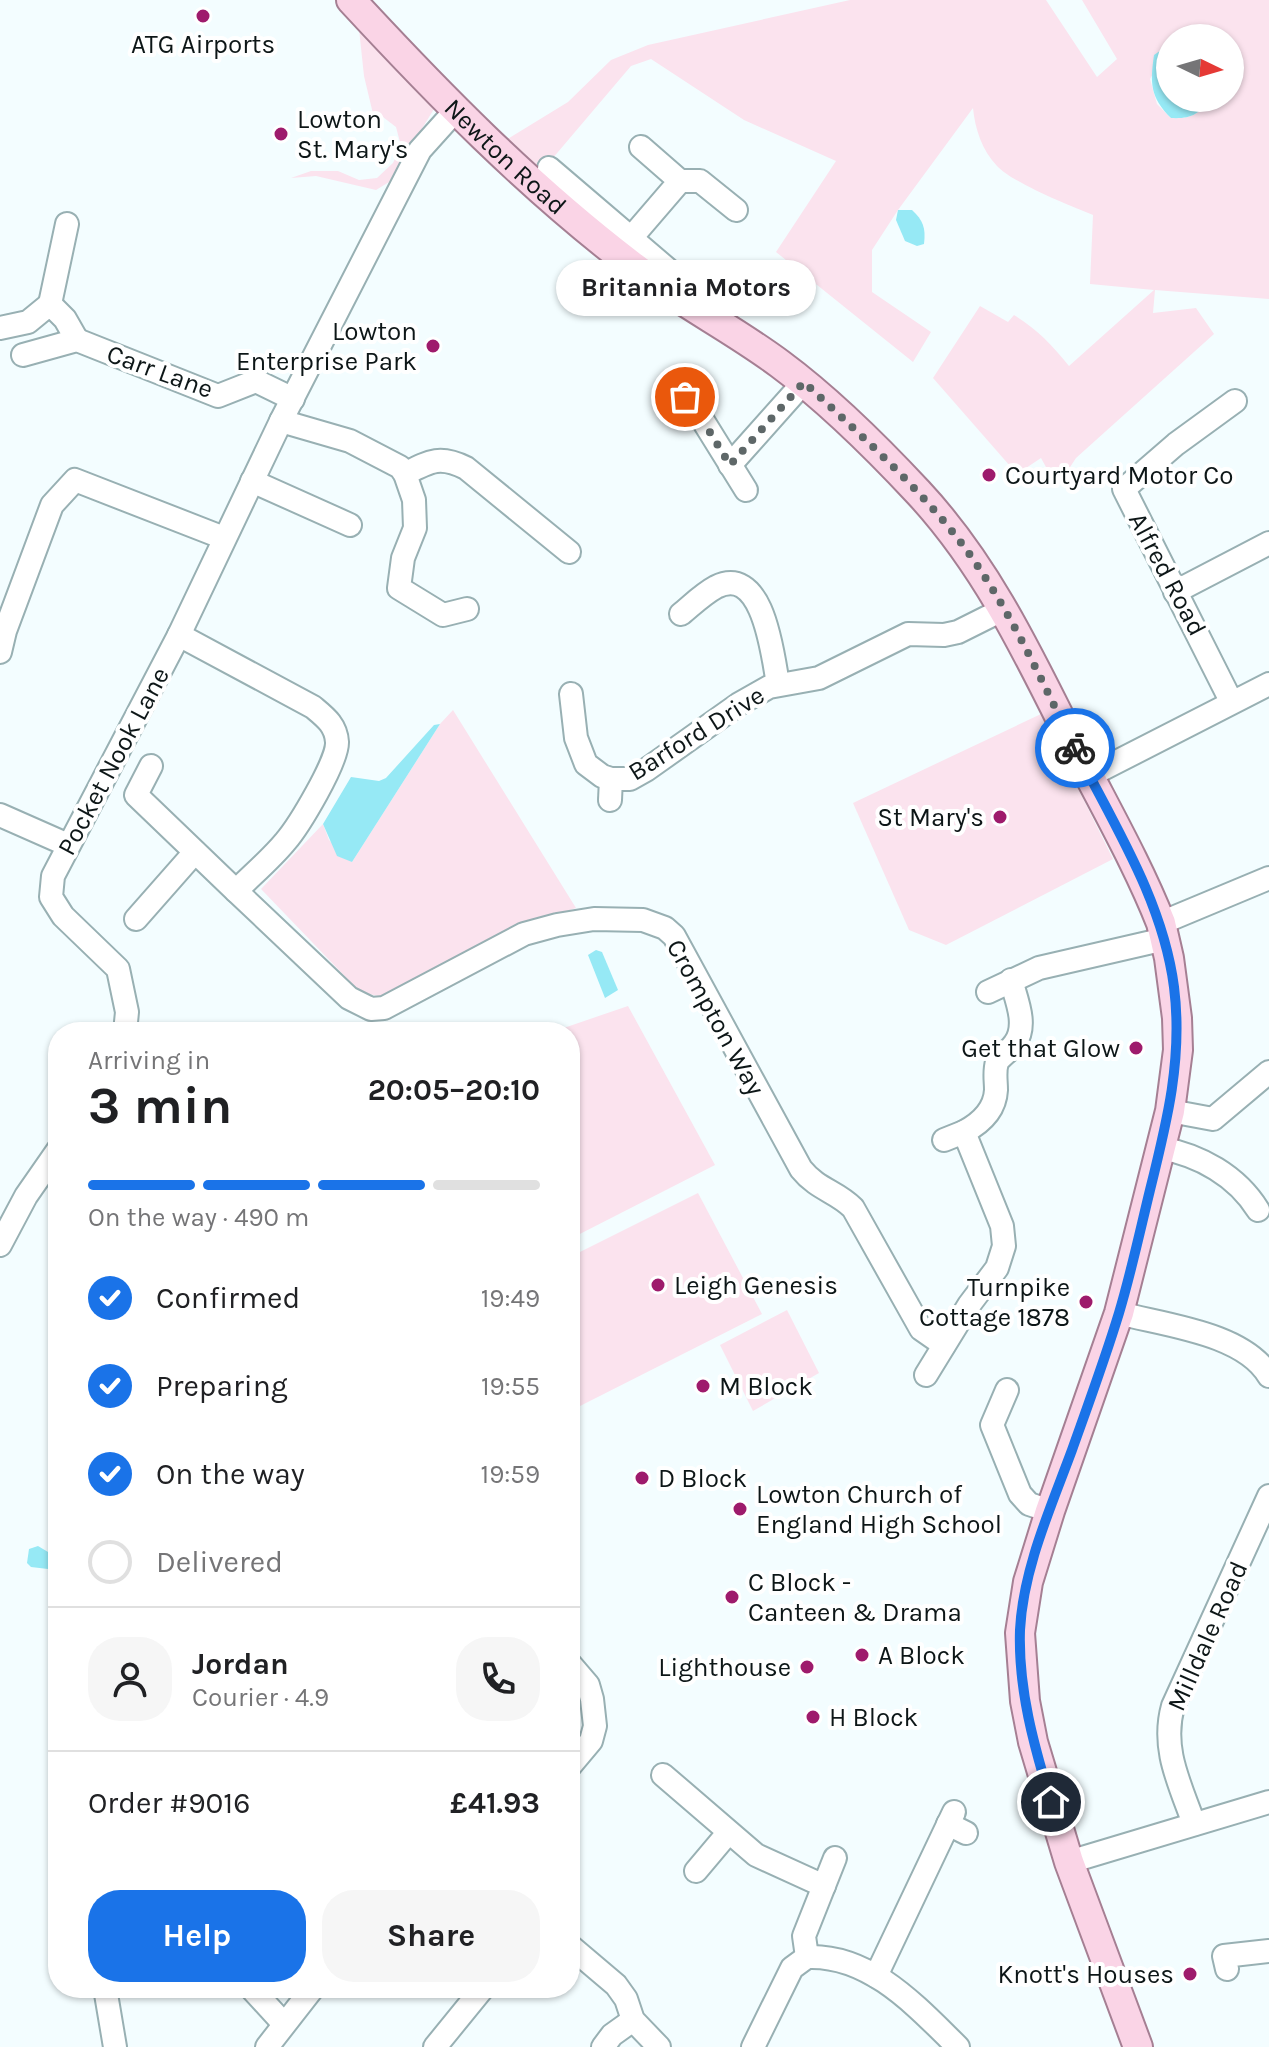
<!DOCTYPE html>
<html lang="en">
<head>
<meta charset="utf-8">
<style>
  :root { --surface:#fff; --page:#f6f6f6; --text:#202124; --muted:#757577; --line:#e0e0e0; --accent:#1a73e8 }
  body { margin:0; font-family:Karla,sans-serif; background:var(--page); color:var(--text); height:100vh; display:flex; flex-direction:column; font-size:30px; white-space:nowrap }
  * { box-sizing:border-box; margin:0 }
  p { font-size:26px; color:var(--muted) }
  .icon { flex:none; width:44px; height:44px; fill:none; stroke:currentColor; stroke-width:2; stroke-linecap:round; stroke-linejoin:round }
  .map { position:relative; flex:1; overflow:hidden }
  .drawer { position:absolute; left:48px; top:1022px; width:532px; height:976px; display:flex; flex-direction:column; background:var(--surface); border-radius:32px; box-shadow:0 2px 6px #0004 }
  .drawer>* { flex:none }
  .needle { width:52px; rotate:95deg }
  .tools { position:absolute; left:1156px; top:24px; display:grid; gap:16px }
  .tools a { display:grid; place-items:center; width:88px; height:88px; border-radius:50%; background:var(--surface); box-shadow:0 2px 6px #0004; font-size:40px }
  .pin { position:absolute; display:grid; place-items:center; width:68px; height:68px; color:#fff; margin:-34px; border:4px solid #fff; border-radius:50%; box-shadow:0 2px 8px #0007 }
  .courier { position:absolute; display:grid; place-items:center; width:80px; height:80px; margin:-40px; border:6px solid #1a73e8; border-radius:50%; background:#fff; color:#222; box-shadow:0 2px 10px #0007 }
  .bubble { position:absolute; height:56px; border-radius:28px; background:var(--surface); box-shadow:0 2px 6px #0004; font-size:26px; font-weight:700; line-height:56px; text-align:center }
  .headline em { font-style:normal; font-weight:700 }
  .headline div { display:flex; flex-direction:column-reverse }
  .headline { display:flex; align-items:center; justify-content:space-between; height:136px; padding:0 40px }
  h1 { font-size:52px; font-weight:700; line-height:60px }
  .bar { display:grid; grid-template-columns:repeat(4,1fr); gap:12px 8px; align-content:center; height:96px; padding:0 40px }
  .bar i { height:10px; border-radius:6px; background:var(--line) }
  .bar .current { background:var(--accent) }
  .bar p { grid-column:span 4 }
  .line { display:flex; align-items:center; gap:20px; padding:0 40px; border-top:2px solid var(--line) }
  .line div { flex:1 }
  .round { display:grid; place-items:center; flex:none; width:84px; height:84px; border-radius:32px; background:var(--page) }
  ol { padding:0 40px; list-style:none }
  li { display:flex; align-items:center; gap:24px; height:88px }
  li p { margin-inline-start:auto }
  li .icon { padding:8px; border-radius:50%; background:var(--accent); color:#fff; stroke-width:4 }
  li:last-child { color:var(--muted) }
  li i { width:44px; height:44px; border:4px solid var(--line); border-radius:50% }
  .primary-button { display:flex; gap:16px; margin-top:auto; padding:16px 40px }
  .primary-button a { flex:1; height:92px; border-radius:32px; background:var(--accent); color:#fff; font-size:32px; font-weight:700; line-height:92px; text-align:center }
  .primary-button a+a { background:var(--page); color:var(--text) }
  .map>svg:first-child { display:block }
  .green { fill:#fbe3ee; fill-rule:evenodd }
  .water { fill:#96e9f5 }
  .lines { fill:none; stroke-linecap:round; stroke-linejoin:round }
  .minor-casing { stroke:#98b0b3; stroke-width:26 }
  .major-casing { stroke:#a57f93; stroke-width:32 }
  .minor { stroke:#fff; stroke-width:22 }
  .major { stroke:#fad4e6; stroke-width:28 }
  .done { stroke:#5e6768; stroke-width:8; stroke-dasharray:0 14.4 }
  .route { stroke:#1a73e8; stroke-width:10 }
  .poi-dot { fill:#9e1b6c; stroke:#fff; stroke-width:3 }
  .labels { text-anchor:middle; stroke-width:8; stroke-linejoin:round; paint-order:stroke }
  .poi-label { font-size:26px; fill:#0d1617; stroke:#fff; text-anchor:start }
  .street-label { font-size:26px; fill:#0d1617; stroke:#fff }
</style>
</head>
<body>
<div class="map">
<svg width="1269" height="2047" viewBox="0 0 1269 2047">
  <rect width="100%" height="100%" fill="#f3fdff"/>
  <g class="green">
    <path d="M850 0H1046L1097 77 1117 59 1082 0H1269V299L1155 290 1153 313 1196 308 1214 334 1076 458 1057 487 1041 458 1017 474 933 378 980 306 1008 322 1014 315C1038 330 1051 344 1069 366L1154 290 1090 284 1093 215C1070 206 1013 183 997 166 982 150 975 129 973 108L898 210 872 250V292L931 332 913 362 776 252 836 161 744 120 651 59 631 66 541 172 506 140 568 102 611 60 648 45ZM1196 36 1230 38V98H1209C1200 115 1190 119 1171 118L1157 104 1150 79 1170 44V38Z"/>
    <path d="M359 29 434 109 389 182 376 190 316 176 291 178 311 171H338L359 180 377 178 393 163 401 146 396 127 383 117 374 118 364 76Z"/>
    <path d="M453 710 576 908 509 930 387 998 360 992 261 889 323 824 329 840 352 862 440 724Z"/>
    <path d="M1041 714 1113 859 946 945 909 930 853 803Z"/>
    <path d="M628 1006 715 1165 570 1239V1032H552Z"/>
    <path d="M698 1193 762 1314 580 1406 570 1387V1257Z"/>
    <path d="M787 1310 819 1373 753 1411 720 1345Z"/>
  </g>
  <g class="water">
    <path d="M1170 44V98H1209C1200 115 1190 119 1171 118 1150 97 1150 83 1154 55Z"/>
    <path d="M898 210H912C923 220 926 228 924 244L917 246 905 241 896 220Z"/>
    <path d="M440 724 352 862 337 856 323 824 351 777 379 781 386 778 434 725Z"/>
    <path d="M596 950 602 952 618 990 605 998 588 955Z"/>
    <path d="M38 1546 48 1552V1569L31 1567 27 1563 29 1549Z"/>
  </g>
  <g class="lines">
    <g class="minor-casing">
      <g id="minor">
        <path d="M549 168 679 279 673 296"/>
        <path d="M680 181H700L736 210"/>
        <path d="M631 238 680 181 641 147"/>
        <path d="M50 304 67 224"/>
        <path d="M0 328 28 322 50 304 65 319 77 340"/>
        <path d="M23 355 77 340 218 396 256 381 293 399"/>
        <path d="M685 397 697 411 746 490"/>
        <path d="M281 421 350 441 400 467 405 474 414 500 415 528 403 558 399 588 443 615 467 609"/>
        <path d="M730 465 804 382"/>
        <path d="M405 474C430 461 440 455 466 468L569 552"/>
        <path d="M252 481 350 525"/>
        <path d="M1175 592 1269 543"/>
        <path d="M681 614C692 605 703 594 716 587 764 563 773 658 778 684"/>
        <path d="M179 635 313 707C325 717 336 725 337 742 338 761 299 826 285 842 271 859 252 875 236 891L349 998 371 1009 384 1008 524 934 557 925 594 919 643 920 665 928 674 936 801 1169C818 1190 836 1191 853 1208L921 1329 944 1345"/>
        <path d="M0 652 5 631 52 505 75 480 224 538"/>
        <path d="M571 694 576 738 586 764 602 776 611 779H630L646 770 739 704 769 687 819 678 908 634 944 635 958 632 1004 609"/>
        <path d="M1231 701 1124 489 1176 444 1235 401"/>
        <path d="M151 766 136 795 236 891"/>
        <path d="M1089 776 1269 684"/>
        <path d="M610 800 611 779"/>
        <path d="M0 815 68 845"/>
        <path d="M136 919 195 852"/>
        <path d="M1161 923 1269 878"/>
        <path d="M988 992 1039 968 1165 939"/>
        <path d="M125 1032 127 1012 118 969 63 916 51 897 53 876 179 635 281 421 420 150 456 110"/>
        <path d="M1170 1111 1213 1119 1269 1072"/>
        <path d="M944 1140 964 1132"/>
        <path d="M1160 1148C1200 1155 1237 1176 1258 1210"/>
        <path d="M0 1245 26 1196 58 1150"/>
        <path d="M1119 1313C1164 1325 1244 1333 1269 1376"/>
        <path d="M926 1375 969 1305 997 1268 1004 1246 1002 1226 964 1132C981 1123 995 1110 996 1090 996 1080 994 1072 997 1062 1002 1055 1010 1051 1015 1043 1028 1025 1016 999 1011 980"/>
        <path d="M1007 1390 992 1425 1020 1494 1029 1504 1050 1511"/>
        <path d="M570 1664 588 1685 592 1699 595 1726 591 1741 570 1766"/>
        <path d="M663 1775 756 1855 824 1886"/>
        <path d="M948 1824 966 1833"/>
        <path d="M1194 1824C1180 1784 1161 1749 1173 1706L1269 1496"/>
        <path d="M1069 1862 1269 1802"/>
        <path d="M696 1871 728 1833"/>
        <path d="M570 1946 616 1985 626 1999 633 2020 659 2047"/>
        <path d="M807 1957C870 1954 917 2007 958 2047"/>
        <path d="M807 1957 804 1936 835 1858"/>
        <path d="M1227 1969 1224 1956 1269 1951"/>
        <path d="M876 1976 954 1812"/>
        <path d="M105 1988 115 2047"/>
        <path d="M251 1988 284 2024"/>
        <path d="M267 2047 313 1988"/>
        <path d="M435 2047 483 1988"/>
        <path d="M603 2047 612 2035 633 2020"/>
        <path d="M753 2047 792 1968 807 1957"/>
      </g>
    </g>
    <g class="major-casing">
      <g id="major">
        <path id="s1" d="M351 0C438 94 527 185 629 263 677 301 732 328 780 364 830 401 876 447 918 492 989 568 1032 662 1078 754 1106 809 1138 865 1161 923L1169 958 1177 1018 1178 1050 1170 1111 1119 1313 1050 1511 1028 1582 1020 1633 1025 1701 1033 1742 1069 1862 1138 2047"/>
      </g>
    </g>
    <use href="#minor" class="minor"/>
    <use href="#major" class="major"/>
  </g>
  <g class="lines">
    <path class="done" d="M685 397 697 411 730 465 804 382C854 429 907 476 951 530 1004 595 1038 674 1075 748"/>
    <path class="route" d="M1051 1802C1034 1746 1018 1689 1020 1630 1023 1569 1051 1507 1072 1450 1088 1405 1105 1359 1119 1313 1131 1273 1140 1231 1150 1190 1167 1122 1183 1058 1174 987 1163 901 1114 825 1075 748"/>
  </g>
  <g class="poi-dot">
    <circle cx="203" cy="16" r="8"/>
    <circle cx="281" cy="134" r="8"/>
    <circle cx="433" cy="346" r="8"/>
    <circle cx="989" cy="475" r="8"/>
    <circle cx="1000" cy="817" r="8"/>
    <circle cx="1136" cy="1048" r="8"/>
    <circle cx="658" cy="1285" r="8"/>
    <circle cx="1086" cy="1302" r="8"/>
    <circle cx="703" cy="1386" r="8"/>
    <circle cx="642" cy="1478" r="8"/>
    <circle cx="740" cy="1509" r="8"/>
    <circle cx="732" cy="1597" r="8"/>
    <circle cx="862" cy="1655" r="8"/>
    <circle cx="807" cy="1667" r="8"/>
    <circle cx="813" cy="1717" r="8"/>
    <circle cx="1190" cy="1974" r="8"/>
  </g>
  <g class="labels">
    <g class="poi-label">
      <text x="203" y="53" text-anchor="middle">ATG Airports</text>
      <text x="297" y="128">Lowton<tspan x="297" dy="30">St. Mary's</tspan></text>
      <text x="417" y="340" text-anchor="end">Lowton<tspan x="417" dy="30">Enterprise Park</tspan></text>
      <text x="1005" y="484">Courtyard Motor Co</text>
      <text x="984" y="826" text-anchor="end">St Mary's</text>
      <text x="1120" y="1057" text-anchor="end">Get that Glow</text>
      <text x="674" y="1294">Leigh Genesis</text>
      <text x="1070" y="1296" text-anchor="end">Turnpike<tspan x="1070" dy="30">Cottage 1878</tspan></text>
      <text x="719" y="1395">M Block</text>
      <text x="658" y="1487">D Block</text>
      <text x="756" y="1503">Lowton Church of<tspan x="756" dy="30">England High School</tspan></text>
      <text x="748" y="1591">C Block -<tspan x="748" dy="30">Canteen &amp; Drama</tspan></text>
      <text x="878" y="1664">A Block</text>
      <text x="791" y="1676" text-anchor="end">Lighthouse</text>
      <text x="829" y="1726">H Block</text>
      <text x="1174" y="1983" text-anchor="end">Knott's Houses</text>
    </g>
    <g class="street-label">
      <text dy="9" stroke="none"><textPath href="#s1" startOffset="220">Newton Road</textPath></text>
      <text transform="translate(160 371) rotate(20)" y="9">Carr Lane</text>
      <text transform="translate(1168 574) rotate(62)" y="9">Alfred Road</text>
      <text transform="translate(696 733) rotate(-32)" y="9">Barford Drive</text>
      <text transform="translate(113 761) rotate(-62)" y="9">Pocket Nook Lane</text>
      <text transform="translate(716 1017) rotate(61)" y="9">Crompton Way</text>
      <text transform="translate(1207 1636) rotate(-66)" y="9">Milldale Road</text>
    </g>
  </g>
</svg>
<div class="tools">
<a><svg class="needle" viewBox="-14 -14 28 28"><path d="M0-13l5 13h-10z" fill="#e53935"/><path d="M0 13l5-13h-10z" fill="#757577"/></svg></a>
</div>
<div class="pin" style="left:685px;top:397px;background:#ea580c"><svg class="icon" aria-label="bag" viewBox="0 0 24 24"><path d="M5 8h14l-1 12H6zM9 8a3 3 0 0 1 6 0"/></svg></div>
<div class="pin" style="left:1051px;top:1802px;background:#1f2937"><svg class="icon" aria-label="home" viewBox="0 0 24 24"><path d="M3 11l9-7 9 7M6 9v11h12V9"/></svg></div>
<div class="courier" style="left:1075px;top:748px"><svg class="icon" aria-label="bike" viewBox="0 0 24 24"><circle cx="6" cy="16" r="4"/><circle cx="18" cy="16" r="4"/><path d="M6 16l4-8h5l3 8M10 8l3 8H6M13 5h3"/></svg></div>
<div class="bubble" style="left:556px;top:260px;width:260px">Britannia Motors</div>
<section class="drawer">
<div class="headline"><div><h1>3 min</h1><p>Arriving in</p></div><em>20:05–20:10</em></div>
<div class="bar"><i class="current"></i><i class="current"></i><i class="current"></i><i></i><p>On the way · 490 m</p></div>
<ol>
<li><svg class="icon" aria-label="check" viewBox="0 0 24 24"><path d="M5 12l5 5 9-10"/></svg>Confirmed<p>19:49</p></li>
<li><svg class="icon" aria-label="check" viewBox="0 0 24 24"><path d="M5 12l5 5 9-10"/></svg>Preparing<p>19:55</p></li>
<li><svg class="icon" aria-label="check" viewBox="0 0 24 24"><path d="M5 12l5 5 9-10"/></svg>On the way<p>19:59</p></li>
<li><i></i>Delivered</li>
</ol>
<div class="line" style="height:144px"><a class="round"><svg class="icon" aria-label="person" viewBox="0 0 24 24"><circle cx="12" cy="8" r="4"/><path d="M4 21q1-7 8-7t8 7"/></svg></a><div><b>Jordan</b><p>Courier · 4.9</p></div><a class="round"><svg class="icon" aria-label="phone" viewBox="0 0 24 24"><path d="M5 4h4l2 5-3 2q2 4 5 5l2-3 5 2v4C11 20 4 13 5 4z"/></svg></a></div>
<div class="line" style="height:104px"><div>Order #9016</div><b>£41.93</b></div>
<div class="primary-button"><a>Help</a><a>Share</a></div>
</section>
</div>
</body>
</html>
